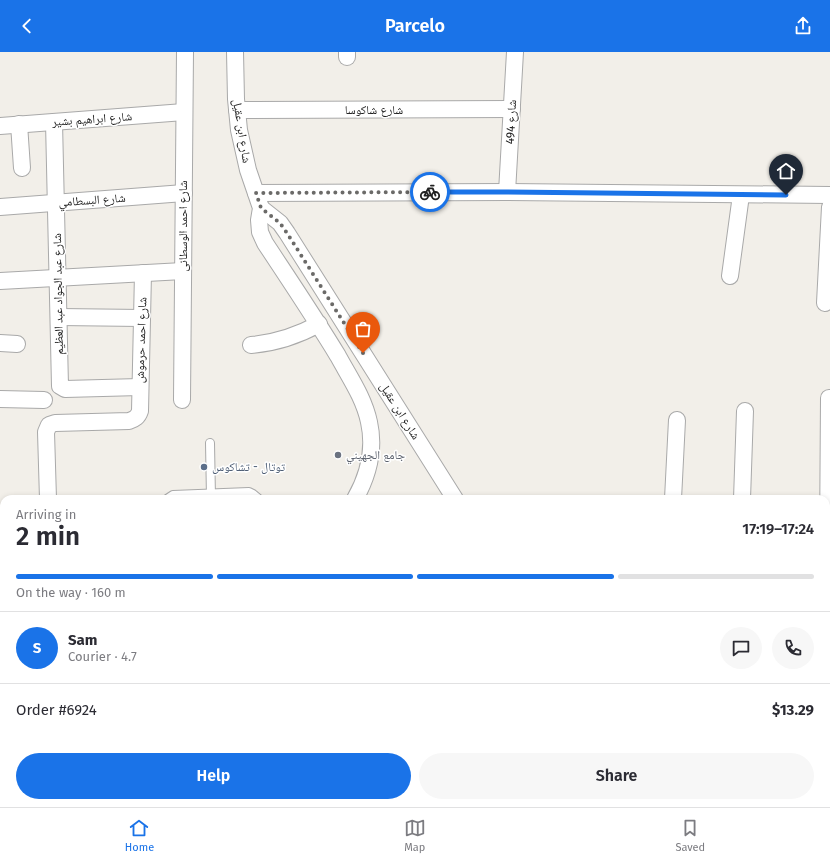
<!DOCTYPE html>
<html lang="en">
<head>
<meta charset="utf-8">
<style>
  :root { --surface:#fff; --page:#f7f7f7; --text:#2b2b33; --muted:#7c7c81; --line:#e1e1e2; --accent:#1a73e8 }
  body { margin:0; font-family:"Fira Sans","Noto Naskh Arabic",sans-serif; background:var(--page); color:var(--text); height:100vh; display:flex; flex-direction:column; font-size:15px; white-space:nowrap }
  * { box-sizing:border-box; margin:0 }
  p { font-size:13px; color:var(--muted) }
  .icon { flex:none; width:22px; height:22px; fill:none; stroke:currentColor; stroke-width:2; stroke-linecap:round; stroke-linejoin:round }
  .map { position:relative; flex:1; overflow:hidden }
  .panel { position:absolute; left:0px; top:443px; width:830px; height:312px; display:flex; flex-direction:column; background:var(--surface); border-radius:12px 12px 0 0; box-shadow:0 2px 6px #0003 }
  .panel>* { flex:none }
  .pin { position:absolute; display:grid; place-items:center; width:34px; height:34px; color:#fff; margin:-41px -17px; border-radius:50% 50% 50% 0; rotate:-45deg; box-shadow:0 0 4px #0007 }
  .pin .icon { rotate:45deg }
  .courier { position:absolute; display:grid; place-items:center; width:40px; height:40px; margin:-20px; border:3px solid #1a73e8; border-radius:50%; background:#fff; color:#222; box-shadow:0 1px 5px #0007 }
  .head em { font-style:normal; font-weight:600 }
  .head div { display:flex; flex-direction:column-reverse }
  .head { display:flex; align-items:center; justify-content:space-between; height:68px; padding:0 16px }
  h1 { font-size:26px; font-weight:600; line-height:30px }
  .bar { display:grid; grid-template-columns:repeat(4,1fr); gap:6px 4px; align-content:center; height:48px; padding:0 16px }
  .bar i { height:5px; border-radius:3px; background:var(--line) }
  .bar .active { background:var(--accent) }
  .bar p { grid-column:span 4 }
  .line { display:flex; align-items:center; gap:10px; padding:0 16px; border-top:1px solid var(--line) }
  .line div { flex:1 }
  .round { display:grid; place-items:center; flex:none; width:42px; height:42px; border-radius:21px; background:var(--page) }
  .button { display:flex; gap:8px; margin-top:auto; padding:8px 16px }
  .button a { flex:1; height:46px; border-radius:24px; background:var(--accent); color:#fff; font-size:16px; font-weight:600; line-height:46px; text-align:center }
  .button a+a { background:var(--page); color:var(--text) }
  header { display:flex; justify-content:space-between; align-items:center; height:52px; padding:0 16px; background:var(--accent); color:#fff; font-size:18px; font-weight:600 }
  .tabs { display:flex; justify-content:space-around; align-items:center; height:56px; border-top:1px solid var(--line); background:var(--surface); font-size:11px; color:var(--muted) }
  .tabs a { display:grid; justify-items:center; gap:2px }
  .tabs .active { color:var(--accent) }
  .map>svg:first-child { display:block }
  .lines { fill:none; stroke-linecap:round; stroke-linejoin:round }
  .lane-casing { stroke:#a9a9a9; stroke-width:10 }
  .street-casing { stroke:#a9a9a9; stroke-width:18 }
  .secondary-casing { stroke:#707d05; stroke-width:24 }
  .lane { stroke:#fff; stroke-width:8 }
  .street { stroke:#fff; stroke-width:16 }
  .secondary { stroke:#f7fabf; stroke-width:22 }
  .done { stroke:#6b6a68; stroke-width:4; stroke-dasharray:0 7.2 }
  .route { stroke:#1a73e8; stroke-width:5 }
  .worship-dot { fill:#6b7280; stroke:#fff; stroke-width:1.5 }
  .service-dot { fill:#5c6f8a; stroke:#fff; stroke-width:1.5 }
  .labels { text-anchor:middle; stroke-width:3; stroke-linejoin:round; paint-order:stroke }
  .street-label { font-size:12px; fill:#222; stroke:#fff }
  .worship-label { font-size:12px; fill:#5b616d; stroke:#fff; text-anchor:start }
  .service-label { font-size:12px; fill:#4e5e75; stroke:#fff; text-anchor:start }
</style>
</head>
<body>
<header><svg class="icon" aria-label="back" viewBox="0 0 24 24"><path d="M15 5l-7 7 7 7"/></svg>Parcelo<svg class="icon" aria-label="share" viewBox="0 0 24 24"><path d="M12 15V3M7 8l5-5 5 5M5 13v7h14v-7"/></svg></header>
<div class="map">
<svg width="830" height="755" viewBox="0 0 830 755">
  <rect width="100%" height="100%" fill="#f2efe9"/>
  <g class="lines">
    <g class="lane-casing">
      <g id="lane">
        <path d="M210 391 211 446"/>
        <path d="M167 447 173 443 249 440 253 442 259 447"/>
        <path d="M713 751V755"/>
      </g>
    </g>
    <g class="street-casing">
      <g id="street">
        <path d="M235 0 236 47 239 78 248 118 261 156 259 168 260 180 265 191C290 229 315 266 338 304 350 326 364 346 369 370 375 397 368 424 355 447"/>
        <path d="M347 5V0"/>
        <path d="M237 58 512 57"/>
        <path d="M54 70 60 334 65 337 140 335"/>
        <path d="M19 72 22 116"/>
        <path d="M0 74 184 60"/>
        <path d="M507 140 515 0"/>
        <path d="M256 141 507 140 830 143"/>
        <path d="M0 155 184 141"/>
        <path d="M261 156 280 171 287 181 455 447"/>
        <path d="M730 224 741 143"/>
        <path d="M0 229 183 219"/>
        <path d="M825 251 830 155"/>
        <path d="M59 265 142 266"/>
        <path d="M0 291 17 292"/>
        <path d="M251 293C276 291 297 284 319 272"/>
        <path d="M0 347 44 348"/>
        <path d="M182 348 185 0"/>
        <path d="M48 447 46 380 49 373 55 371 129 369C135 367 138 365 140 359L143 221"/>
        <path d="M673 447 677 368"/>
        <path d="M742 447 745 359"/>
        <path d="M828 494 829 346"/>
        <path d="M0 721 1 730"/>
        <path d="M17 751V755"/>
        <path d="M197 751C208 752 223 755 232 751"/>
        <path d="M364 751V755"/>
        <path d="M398 751V755"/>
        <path d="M436 751V755"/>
        <path d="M46 755V751"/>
        <path d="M103 755V751"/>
        <path d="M290 755V751"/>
        <path d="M323 755 324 751"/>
        <path d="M469 755V751"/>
      </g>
    </g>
    <g class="secondary-casing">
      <g id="secondary">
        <path d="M0 467H4"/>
        <path d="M826 494H830"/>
        <path d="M826 522H830"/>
      </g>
    </g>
    <use href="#lane" class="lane"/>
    <use href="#street" class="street"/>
    <use href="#secondary" class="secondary"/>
  </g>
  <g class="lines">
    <path class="done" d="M363 301 287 181 280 171 261 156 256 141 430 140"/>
    <path class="route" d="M430 140H507L786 143"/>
  </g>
  <circle class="worship-dot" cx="338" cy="403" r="4"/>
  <circle class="service-dot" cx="204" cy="415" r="4"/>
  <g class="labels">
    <g class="street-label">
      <text x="374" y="62">شارع شاكوسا</text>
      <text transform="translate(92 67) rotate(-4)" y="4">شارع ابراهيم بشير</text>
      <text transform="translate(511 70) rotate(-87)" y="4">شارع 494</text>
      <text transform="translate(242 79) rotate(81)" y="4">شارع ابن عقيل</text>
      <text transform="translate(92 148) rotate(-4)" y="4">شارع البسطامي</text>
      <text transform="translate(183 174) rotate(-90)" y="4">شارع احمد الوسطانى</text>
      <text transform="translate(58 242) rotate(-91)" y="4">شارع عبد الجواد عبد العظيم</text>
      <text transform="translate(141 288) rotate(-88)" y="4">شارع احمد حرموش</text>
      <text transform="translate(400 359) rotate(58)" y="4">شارع ابن عقيل</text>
    </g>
    <g class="worship-label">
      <text x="346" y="407">جامع الجهيني</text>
    </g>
    <g class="service-label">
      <text x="212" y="419">توتال - تشاكوس</text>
    </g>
  </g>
</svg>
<div class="pin" style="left:363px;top:301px;background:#ea580c"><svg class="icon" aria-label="bag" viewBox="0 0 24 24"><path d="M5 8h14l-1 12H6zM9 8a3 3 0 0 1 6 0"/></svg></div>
<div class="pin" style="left:786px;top:143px;background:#1f2937"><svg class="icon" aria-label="home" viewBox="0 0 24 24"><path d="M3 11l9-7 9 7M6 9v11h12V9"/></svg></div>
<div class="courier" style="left:430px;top:140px"><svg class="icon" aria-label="bike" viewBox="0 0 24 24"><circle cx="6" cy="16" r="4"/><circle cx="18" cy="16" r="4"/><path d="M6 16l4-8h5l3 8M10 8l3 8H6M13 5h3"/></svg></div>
<section class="panel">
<div class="head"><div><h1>2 min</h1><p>Arriving in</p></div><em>17:19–17:24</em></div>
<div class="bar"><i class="active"></i><i class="active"></i><i class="active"></i><i></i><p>On the way · 160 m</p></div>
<div class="line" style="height:72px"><b class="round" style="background:var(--accent);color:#fff">S</b><div><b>Sam</b><p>Courier · 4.7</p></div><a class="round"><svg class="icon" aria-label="chat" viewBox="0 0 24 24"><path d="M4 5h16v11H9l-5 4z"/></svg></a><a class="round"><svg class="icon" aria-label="phone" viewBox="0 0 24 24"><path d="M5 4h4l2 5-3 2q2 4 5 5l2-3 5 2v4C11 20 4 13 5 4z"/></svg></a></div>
<div class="line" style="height:52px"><div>Order #6924</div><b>$13.29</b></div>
<div class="button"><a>Help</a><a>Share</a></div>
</section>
</div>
<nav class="tabs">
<a class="active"><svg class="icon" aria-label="home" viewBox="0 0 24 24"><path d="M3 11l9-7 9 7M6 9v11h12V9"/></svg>Home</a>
<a><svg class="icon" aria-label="map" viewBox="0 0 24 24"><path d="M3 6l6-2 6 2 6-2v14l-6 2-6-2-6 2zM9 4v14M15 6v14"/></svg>Map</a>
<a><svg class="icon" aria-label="saved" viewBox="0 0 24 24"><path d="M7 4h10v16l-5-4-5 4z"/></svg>Saved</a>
</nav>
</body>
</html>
